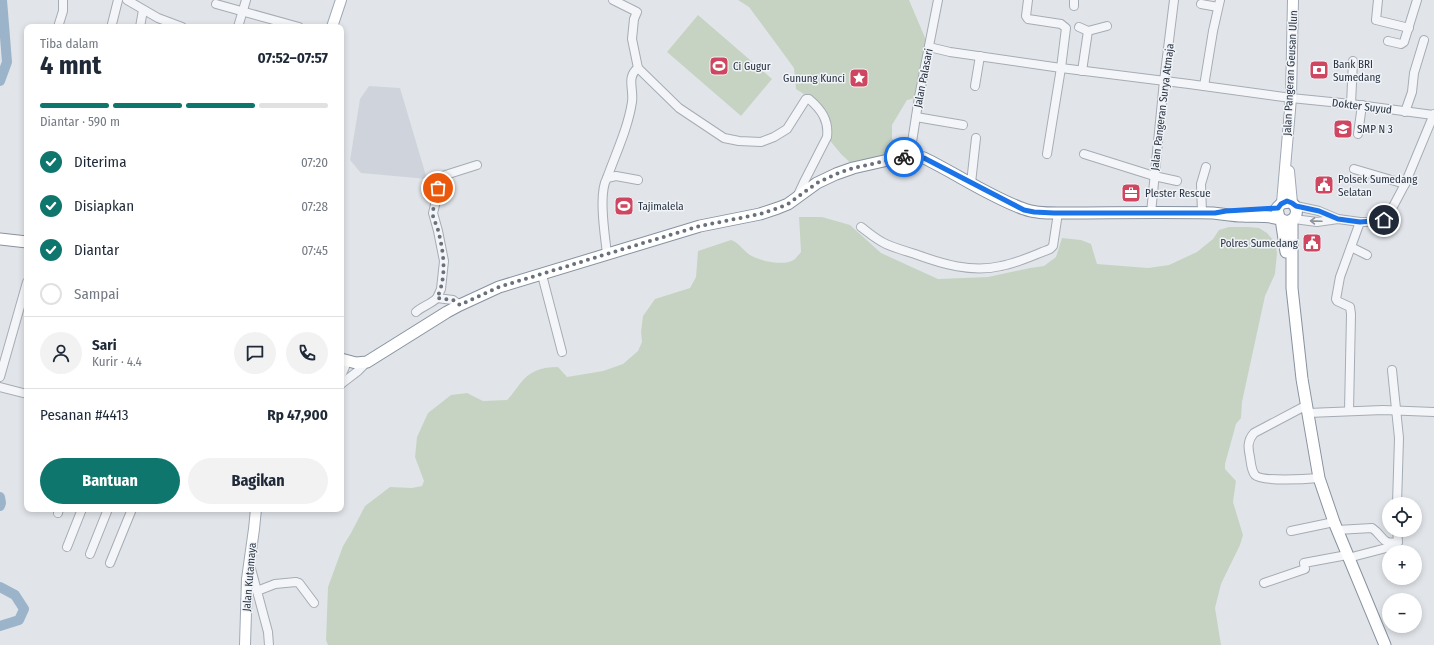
<!DOCTYPE html>
<html lang="id">
<head>
<meta charset="utf-8">
<style>
  :root { --surface:#fff; --page:#f2f2f3; --text:#1f2937; --muted:#747a83; --line:#e0e1e3; --accent:#0f766e }
  body { margin:0; font-family:"Fira Sans Condensed",sans-serif; background:var(--page); color:var(--text); height:100vh; display:flex; flex-direction:column; font-size:15px; white-space:nowrap }
  * { box-sizing:border-box; margin:0 }
  p { font-size:13px; color:var(--muted) }
  .icon { flex:none; width:22px; height:22px; fill:none; stroke:currentColor; stroke-width:2; stroke-linecap:round; stroke-linejoin:round }
  .map { position:relative; flex:1; overflow:hidden }
  .details { position:absolute; left:24px; top:24px; width:320px; height:488px; display:flex; flex-direction:column; background:var(--surface); border-radius:8px; box-shadow:0 2px 6px #0003 }
  .details>* { flex:none }
  .controls { position:absolute; left:1382px; top:497px; display:grid; gap:8px }
  .controls a { display:grid; place-items:center; width:40px; height:40px; border-radius:50%; background:var(--surface); box-shadow:0 2px 6px #0003; font-size:20px }
  .pin { position:absolute; display:grid; place-items:center; width:34px; height:34px; color:#fff; margin:-17px; border:2px solid #fff; border-radius:50%; box-shadow:0 1px 4px #0007 }
  .courier { position:absolute; display:grid; place-items:center; width:40px; height:40px; margin:-20px; border:3px solid #1a73e8; border-radius:50%; background:#fff; color:#222; box-shadow:0 1px 5px #0007 }
  .overview em { font-style:normal; font-weight:700 }
  .overview div { display:flex; flex-direction:column-reverse }
  .overview { display:flex; align-items:center; justify-content:space-between; height:68px; padding:0 16px }
  h1 { font-size:26px; font-weight:700; line-height:30px }
  .bar { display:grid; grid-template-columns:repeat(4,1fr); gap:6px 4px; align-content:center; height:48px; padding:0 16px }
  .bar i { height:5px; border-radius:3px; background:var(--line) }
  .bar .on { background:var(--accent) }
  .bar p { grid-column:span 4 }
  .line { display:flex; align-items:center; gap:10px; padding:0 16px; border-top:1px solid var(--line) }
  .line div { flex:1 }
  .round { display:grid; place-items:center; flex:none; width:42px; height:42px; border-radius:21px; background:var(--page) }
  ol { padding:0 16px; list-style:none }
  li { display:flex; align-items:center; gap:12px; height:44px }
  li p { margin-inline-start:auto }
  li .icon { padding:4px; border-radius:50%; background:var(--accent); color:#fff; stroke-width:4 }
  li:last-child { color:var(--muted) }
  li i { width:22px; height:22px; border:2px solid var(--line); border-radius:50% }
  .cta { display:flex; gap:8px; margin-top:auto; padding:8px 16px }
  .cta a { flex:1; height:46px; border-radius:24px; background:var(--accent); color:#fff; font-size:16px; font-weight:700; line-height:46px; text-align:center }
  .cta a+a { background:var(--page); color:var(--text) }
  .map>svg:first-child { display:block }
  .built { fill:#cfd4dc }
  .green { fill:#c7d3c2 }
  .lines { fill:none; stroke-linecap:round; stroke-linejoin:round }
  .river { stroke:#9cb4ca; stroke-width:10 }
  .minor-casing { stroke:#a6acb4; stroke-width:10 }
  .major-casing { stroke:#a0a9b5; stroke-width:12 }
  .highway-casing { stroke:#8892a0; stroke-width:13 }
  .minor { stroke:#f4f5f8; stroke-width:8 }
  .major { stroke:#fff; stroke-width:10 }
  .highway { stroke:#fff; stroke-width:11 }
  .oneway { stroke:#8e949c }
  .done { stroke:#69717c; stroke-width:4; stroke-dasharray:0 7.2 }
  .route { stroke:#1a73e8; stroke-width:5 }
  .labels { text-anchor:middle; stroke-width:3; stroke-linejoin:round; paint-order:stroke }
  .poi-label { font-size:11px; fill:#293341; stroke:#f0f3f7; text-anchor:start }
  .street-label { font-size:11px; fill:#293341; stroke:#f0f3f7 }
</style>
</head>
<body>
<div class="map">
<svg width="1434" height="645" viewBox="0 0 1434 645">
  <rect width="100%" height="100%" fill="#e1e5ea"/>
  <path class="built" d="M369 86 400 88 427 179 361 173 350 160 360 99Z"/>
  <g class="green">
    <path d="M738 0H909L929 47 919 97 907 100 892 125V139L902 145 889 162 857 169 841 154 827 137 820 112 810 98 796 89 794 68 749 7Z"/>
    <path d="M698 15 772 79 741 116 667 52Z"/>
    <path d="M799 217H822L850 225 881 253 938 279 988 277 1030 268 1044 266 1056 257 1062 238 1081 240 1091 244 1097 264 1148 268 1169 265 1197 252 1213 239 1219 230 1229 227H1249L1259 228 1267 233 1275 242 1277 253 1275 274 1265 296 1242 402 1241 418 1236 424 1225 464V469L1236 481 1233 502 1243 535 1240 545 1221 584 1215 608 1221 645H328L326 640 328 587 343 546 351 533 365 506 390 487 412 488 422 486 424 481 415 457 417 437 428 413 451 395 467 393 483 401 507 400C512 395 515 390 519 385 529 371 541 367 558 367L567 377 603 371 623 364 638 351 642 342 641 332 643 316 655 299 690 288 696 277 698 251 731 240C741 244 742 250 750 255 760 261 785 267 795 259 797 257 799 254 801 252Z"/>
  </g>
  <g class="lines">
    <g class="river">
      <path d="M0 81 7 62 2 0"/>
      <path d="M0 497 1 503 0 506"/>
      <path d="M0 587 15 595 24 609 19 620 0 626"/>
    </g>
    <g class="minor-casing">
      <g id="minor">
        <path d="M127 0 158 18 182 27"/>
        <path d="M613 0 637 12 634 19 632 39 638 68 679 108 724 138 739 141 761 142 774 137 787 129 806 99H809C822 110 829 121 827 137L805 180 797 197"/>
        <path d="M1028 0 1026 16 1028 19 1061 24 1066 28 1061 68 1047 154"/>
        <path d="M1378 0 1376 20 1409 28"/>
        <path d="M216 4 299 27"/>
        <path d="M1201 4 1218 7"/>
        <path d="M1074 6V0"/>
        <path d="M112 24 118 0"/>
        <path d="M58 27 63 11V0"/>
        <path d="M140 27 143 10"/>
        <path d="M238 27 246 0"/>
        <path d="M1079 27 1088 31"/>
        <path d="M1388 41 1401 44 1404 42 1417 0"/>
        <path d="M929 47 950 52 1061 68 1189 84 1291 98 1351 104 1433 115"/>
        <path d="M1082 71 1088 31 1107 26"/>
        <path d="M975 86 980 56"/>
        <path d="M1204 86 1213 31 1220 0"/>
        <path d="M1351 104 1353 61"/>
        <path d="M1405 112 1412 92 1414 73 1424 40"/>
        <path d="M916 117 963 125"/>
        <path d="M1358 134 1362 105"/>
        <path d="M1084 154 1154 176 1177 181"/>
        <path d="M910 155 919 97 938 0"/>
        <path d="M1354 169 1405 184"/>
        <path d="M607 178C616 153 628 128 632 102 634 89 626 77 638 68"/>
        <path d="M971 183 976 138"/>
        <path d="M1296 206 1319 211 1338 219"/>
        <path d="M1151 213 1164 81 1174 0"/>
        <path d="M1202 213 1201 184 1206 167"/>
        <path d="M1294 219 1317 222 1338 219 1360 222H1377L1384 220 1387 218 1405 184 1434 114"/>
        <path d="M861 227C869 233 877 240 886 244 895 248 905 251 915 254 942 264 972 273 1001 266 1018 263 1034 255 1050 249L1053 246 1058 213"/>
        <path d="M1351 247 1367 255"/>
        <path d="M607 254C605 236 598 193 607 178L616 176 638 180"/>
        <path d="M542 275 562 352"/>
        <path d="M460 305 453 300 437 298 441 289 444 261 438 231 433 213 438 193 436 178 477 165"/>
        <path d="M416 312C423 306 431 304 437 298"/>
        <path d="M1392 370 1399 438 1397 504"/>
        <path d="M341 376 345 367 344 360"/>
        <path d="M0 377 27 282"/>
        <path d="M341 384 358 371 367 362"/>
        <path d="M0 387 27 394"/>
        <path d="M1307 405 1254 433C1247 441 1248 448 1250 457 1251 463 1251 470 1255 475 1261 482 1308 479 1319 478"/>
        <path d="M1349 411 1351 314 1350 307 1337 301 1336 299 1340 277 1360 222"/>
        <path d="M1308 413 1383 410 1434 412"/>
        <path d="M58 513 59 509"/>
        <path d="M1337 530 1372 528C1384 536 1381 545 1398 542L1397 530"/>
        <path d="M1291 531 1334 522"/>
        <path d="M67 547 82 509"/>
        <path d="M90 554 108 509"/>
        <path d="M1348 558 1394 546"/>
        <path d="M110 563 132 509"/>
        <path d="M250 565 268 632 269 645"/>
        <path d="M1264 583 1305 569 1304 563 1347 555"/>
        <path d="M257 591 275 584 296 582 299 583 314 603"/>
      </g>
    </g>
    <g class="major-casing">
      <g id="major">
        <path d="M332 27 341 0"/>
        <path d="M1289 171 1292 203"/>
        <path d="M1282 203 1291 98 1293 0"/>
        <path d="M245 645 247 579 254 529 256 509"/>
      </g>
    </g>
    <g class="highway-casing">
      <g id="highway">
        <path d="M1281 219 1286 252"/>
        <path d="M1292 220V288L1302 379 1319 478 1334 522 1385 645"/>
        <path d="M0 239 27 242"/>
        <path d="M341 359 356 363 367 362 447 312 460 305 499 287 700 226 760 214 778 208 788 204 817 183 836 174 853 168 910 155 924 158C957 174 990 197 1024 209 1034 213 1046 213 1058 213 1109 213 1161 212 1213 213 1223 214 1233 216 1243 216 1255 217 1272 215 1282 220 1294 226 1303 209 1290 202L1282 203 1277 208 1279 218"/>
      </g>
    </g>
    <use href="#minor" class="minor"/>
    <use href="#major" class="major"/>
    <use href="#highway" class="highway"/>
  </g>
  <defs><path id="oneway-shaft" d="M-6 0H5M1.5-3L5.5 0L1.5 3" fill="none" stroke-width="1.6" stroke-linecap="round" stroke-linejoin="round"/></defs>
  <use class="oneway" href="#oneway-shaft" transform="translate(1316 221) rotate(-178)"/>
  <g class="lines">
    <path class="done" d="M438 188C439 198 433 205 433 212 432 219 437 224 438 230 444 253 447 277 437 298L453 300 460 305 499 287 620 250 700 226 760 214 778 208 788 204 817 183 836 174 853 168 904 157"/>
    <path class="route" d="M904 157 918 156 924 158 1024 210 1034 212 1054 213H1215L1226 211 1278 208 1281 204 1287 201 1292 203 1296 206 1319 211 1338 219 1360 222 1384 220"/>
  </g>
  <defs>
    <g id="stadium-square" transform="scale(1)"><rect x="-9" y="-9" width="18" height="18" rx="4" fill="#ce465f" stroke="#f0f3f7"/><path d="M0-5a6.5 5 0 1 0 0 10a6.5 5 0 1 0 0-10ZM-3.5-1.8h7v3.6h-7Z" fill="#fff"/></g>
    <g id="bank-square" transform="scale(1)"><rect x="-9" y="-9" width="18" height="18" rx="4" fill="#ce465f" stroke="#f0f3f7"/><path d="M-6-4H6V4H-6ZM0-2.3a2.3 2.3 0 1 0 0 4.6a2.3 2.3 0 1 0 0-4.6Z" fill="#fff"/></g>
    <g id="sight-square" transform="scale(1)"><rect x="-9" y="-9" width="18" height="18" rx="4" fill="#ce465f" stroke="#f0f3f7"/><path d="M0-6L1.8-2.2L6-1.7L2.9 1.2L3.7 5.4L0 3.3L-3.7 5.4L-2.9 1.2L-6-1.7L-1.8-2.2Z" fill="#fff"/></g>
    <g id="school-square" transform="scale(1)"><rect x="-9" y="-9" width="18" height="18" rx="4" fill="#ce465f" stroke="#f0f3f7"/><path d="M0-5L7-2L0 1L-7-2ZM-4 1L0 2.5L4 1V4Q0 6-4 4Z" fill="#fff"/></g>
    <g id="civic-square" transform="scale(1)"><rect x="-9" y="-9" width="18" height="18" rx="4" fill="#ce465f" stroke="#f0f3f7"/><path d="M-.6-6.5H3V-4.5H.6V-3L4-1V1h2V6H-6V1h2V-1L-.6-3ZM-1.2 2.5V6h2.4V2.5Z" fill="#fff"/></g>
    <g id="office-square" transform="scale(1)"><rect x="-9" y="-9" width="18" height="18" rx="4" fill="#ce465f" stroke="#f0f3f7"/><path d="M-6-3h4V-5.5h4V-3h4V5H-6ZM-1-4.5V-3h2v-1.5ZM-6 0V1H6V0Z" fill="#fff"/></g>
  </defs>
  <g fill-rule="evenodd">
    <use href="#stadium-square" x="719" y="66"/>
    <use href="#bank-square" x="1319" y="70"/>
    <use href="#sight-square" x="859" y="78"/>
    <use href="#school-square" x="1343" y="129"/>
    <use href="#civic-square" x="1324" y="185"/>
    <use href="#office-square" x="1131" y="193"/>
    <use href="#stadium-square" x="624" y="206"/>
    <use href="#civic-square" x="1312" y="243"/>
  </g>
  <g class="labels">
    <g class="poi-label">
      <text x="1333" y="68">Bank BRI<tspan x="1333" dy="13">Sumedang</tspan></text>
      <text x="733" y="70">Ci Gugur</text>
      <text x="845" y="82" text-anchor="end">Gunung Kunci</text>
      <text x="1357" y="133">SMP N 3</text>
      <text x="1338" y="183">Polsek Sumedang<tspan x="1338" dy="13">Selatan</tspan></text>
      <text x="1145" y="197">Plester Rescue</text>
      <text x="638" y="210">Tajimalela</text>
      <text x="1298" y="247" text-anchor="end">Polres Sumedang</text>
    </g>
    <g class="street-label">
      <text transform="translate(1290 73) rotate(-87)" y="4">Jalan Pangeran Geusan Ulun</text>
      <text transform="translate(923 78) rotate(-79)" y="4">Jalan Palasari</text>
      <text transform="translate(1362 106) rotate(7)" y="4">Dokter Suyud</text>
      <text transform="translate(1162 107) rotate(-83)" y="4">Jalan Pangeran Surya Atmaja</text>
      <text transform="translate(249 577) rotate(-85)" y="4">Jalan Kutamaya</text>
    </g>
  </g>
</svg>
<div class="controls">
<a><svg class="icon" aria-label="locate" viewBox="0 0 24 24"><circle cx="12" cy="12" r="6"/><path d="M12 2v4M12 18v4M2 12h4M18 12h4"/></svg></a>
<a>+</a>
<a>−</a>
</div>
<div class="pin" style="left:438px;top:188px;background:#ea580c"><svg class="icon" aria-label="bag" viewBox="0 0 24 24"><path d="M5 8h14l-1 12H6zM9 8a3 3 0 0 1 6 0"/></svg></div>
<div class="pin" style="left:1384px;top:220px;background:#1f2937"><svg class="icon" aria-label="home" viewBox="0 0 24 24"><path d="M3 11l9-7 9 7M6 9v11h12V9"/></svg></div>
<div class="courier" style="left:904px;top:157px"><svg class="icon" aria-label="bike" viewBox="0 0 24 24"><circle cx="6" cy="16" r="4"/><circle cx="18" cy="16" r="4"/><path d="M6 16l4-8h5l3 8M10 8l3 8H6M13 5h3"/></svg></div>
<section class="details">
<div class="overview"><div><h1>4 mnt</h1><p>Tiba dalam</p></div><em>07:52–07:57</em></div>
<div class="bar"><i class="on"></i><i class="on"></i><i class="on"></i><i></i><p>Diantar · 590 m</p></div>
<ol>
<li><svg class="icon" aria-label="check" viewBox="0 0 24 24"><path d="M5 12l5 5 9-10"/></svg>Diterima<p>07:20</p></li>
<li><svg class="icon" aria-label="check" viewBox="0 0 24 24"><path d="M5 12l5 5 9-10"/></svg>Disiapkan<p>07:28</p></li>
<li><svg class="icon" aria-label="check" viewBox="0 0 24 24"><path d="M5 12l5 5 9-10"/></svg>Diantar<p>07:45</p></li>
<li><i></i>Sampai</li>
</ol>
<div class="line" style="height:72px"><a class="round"><svg class="icon" aria-label="person" viewBox="0 0 24 24"><circle cx="12" cy="8" r="4"/><path d="M4 21q1-7 8-7t8 7"/></svg></a><div><b>Sari</b><p>Kurir · 4.4</p></div><a class="round"><svg class="icon" aria-label="chat" viewBox="0 0 24 24"><path d="M4 5h16v11H9l-5 4z"/></svg></a><a class="round"><svg class="icon" aria-label="phone" viewBox="0 0 24 24"><path d="M5 4h4l2 5-3 2q2 4 5 5l2-3 5 2v4C11 20 4 13 5 4z"/></svg></a></div>
<div class="line" style="height:52px"><div>Pesanan #4413</div><b>Rp 47,900</b></div>
<div class="cta"><a>Bantuan</a><a>Bagikan</a></div>
</section>
</div>
</body>
</html>
